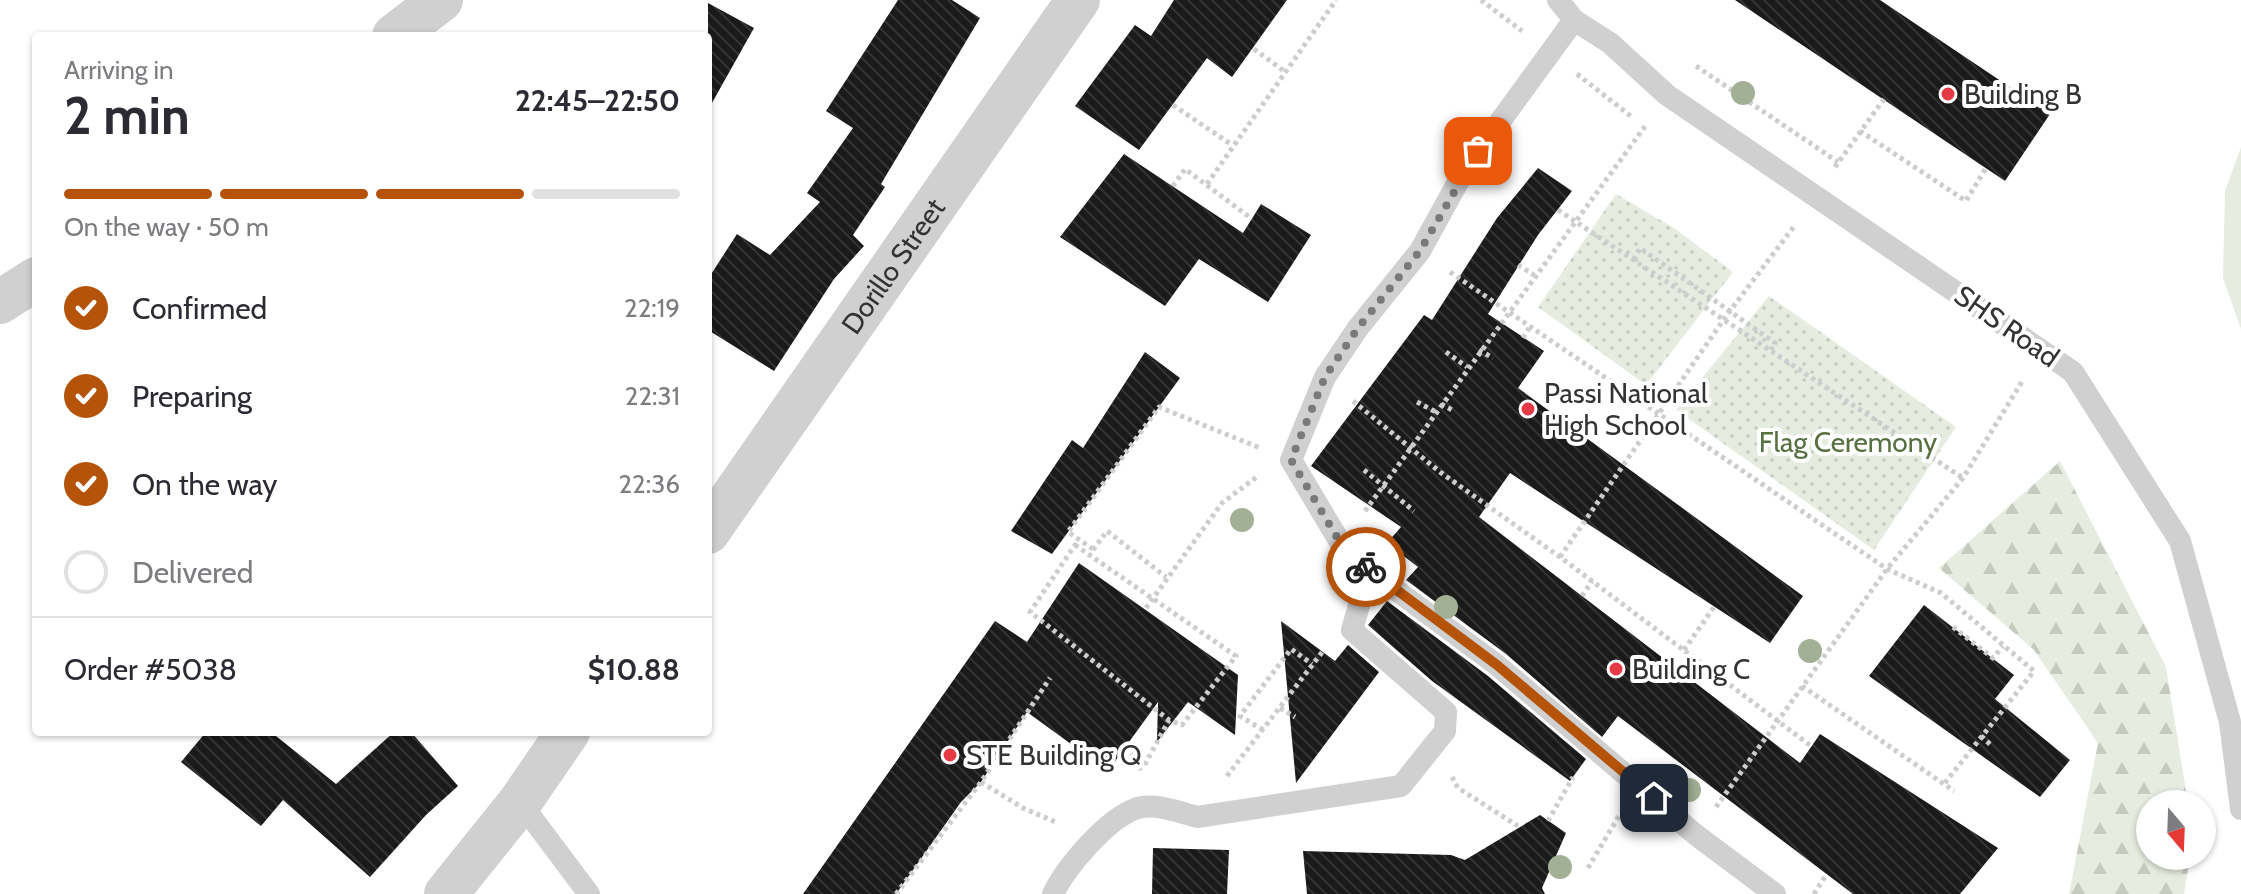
<!DOCTYPE html>
<html lang="en">
<head>
<meta charset="utf-8">
<style>
  :root { --surface:#fff; --page:#f7f7f7; --text:#2b2b33; --muted:#7c7c81; --line:#e1e1e2; --accent:#b45309 }
  body { margin:0; font-family:Cabin,sans-serif; background:var(--page); color:var(--text); height:100vh; display:flex; flex-direction:column; font-size:30px; white-space:nowrap }
  * { box-sizing:border-box; margin:0 }
  p { font-size:26px; color:var(--muted) }
  .icon { flex:none; width:44px; height:44px; fill:none; stroke:currentColor; stroke-width:2; stroke-linecap:round; stroke-linejoin:round }
  .map { position:relative; flex:1; overflow:hidden }
  .panel { position:absolute; left:32px; top:32px; width:680px; height:704px; display:flex; flex-direction:column; background:var(--surface); border-radius:8px; box-shadow:0 2px 6px #0004 }
  .panel>* { flex:none }
  .needle { width:52px; rotate:161deg }
  .fabs { position:absolute; left:2136px; top:790px; display:grid; gap:16px }
  .fabs a { display:grid; place-items:center; width:80px; height:80px; border-radius:50%; background:var(--surface); box-shadow:0 2px 6px #0004; font-size:40px }
  .pin { position:absolute; display:grid; place-items:center; width:68px; height:68px; color:#fff; margin:-34px; border-radius:16px; box-shadow:0 4px 12px #0006 }
  .courier { position:absolute; display:grid; place-items:center; width:80px; height:80px; margin:-40px; border:6px solid #b45309; border-radius:50%; background:#fff; color:#222; box-shadow:0 2px 10px #0007 }
  .summary em { font-style:normal; font-weight:800 }
  .summary div { display:flex; flex-direction:column-reverse }
  .summary { display:flex; align-items:center; justify-content:space-between; height:136px; padding:0 32px }
  h1 { font-size:52px; font-weight:800; line-height:60px }
  .bar { display:grid; grid-template-columns:repeat(4,1fr); gap:12px 8px; align-content:center; height:96px; padding:0 32px }
  .bar i { height:10px; border-radius:6px; background:var(--line) }
  .bar .current { background:var(--accent) }
  .bar p { grid-column:span 4 }
  .line { display:flex; align-items:center; gap:20px; padding:0 32px; border-top:2px solid var(--line) }
  .line div { flex:1 }
  ol { padding:0 32px; list-style:none }
  li { display:flex; align-items:center; gap:24px; height:88px }
  li p { margin-inline-start:auto }
  li .icon { padding:8px; border-radius:50%; background:var(--accent); color:#fff; stroke-width:4 }
  li:last-child { color:var(--muted) }
  li i { width:44px; height:44px; border:4px solid var(--line); border-radius:50% }
  .map>svg:first-child { display:block }
  .forest { fill:url(#forest-firs) }
  .park { fill:url(#park-dots) }
  .pitch { fill:#e6ecdf }
  .building { fill:url(#building-back-hatch) }
  .lines { fill:none; stroke-linecap:round; stroke-linejoin:round }
  .path { stroke:#cdcdcd; stroke-width:5; stroke-dasharray:4 4; stroke-linecap:butt }
  .lane { stroke:#d0d0d0; stroke-width:22 }
  .street { stroke:#d0d0d0; stroke-width:44 }
  .tree { fill:#a2b095 }
  .done { stroke:#7a7a7a; stroke-width:8; stroke-dasharray:0 14.4 }
  .route { stroke:#b45309; stroke-width:10 }
  .poi-dot { fill:#e63946; stroke:#fff; stroke-width:3 }
  .labels { text-anchor:middle; stroke-width:8; stroke-linejoin:round; paint-order:stroke }
  .poi-label { font-size:28px; fill:#333; stroke:#fff; text-anchor:start }
  .street-label { font-size:28px; fill:#333; stroke:#fff }
  .park-label { font-size:28px; fill:#56703f; stroke:#fff }
</style>
</head>
<body>
<div class="map">
<svg width="2241" height="894" viewBox="0 0 2241 894">
  <defs>
    <pattern id="forest-firs" width="22" height="20" patternUnits="userSpaceOnUse" patternTransform="scale(2)"><rect width="22" height="20" fill="#e6ecdf"/><path d="M5 1l3.5 6h-7zM16 11l3.5 6h-7z" fill="#c6cbc0"/></pattern>
    <pattern id="park-dots" width="8" height="8" patternUnits="userSpaceOnUse" patternTransform="scale(2)"><rect width="8" height="8" fill="#e6ecdf"/><path d="M2 2h.1M6 6h.1" fill="none" stroke="#c6cbc0" stroke-width="1.8" stroke-linecap="round"/></pattern>
    <pattern id="building-back-hatch" width="6" height="6" patternUnits="userSpaceOnUse" patternTransform="scale(2)"><rect width="6" height="6" fill="#1a1a1a"/><path d="M-1 5l2 2M0 0l6 6M5-1l2 2" fill="none" stroke="#333"/></pattern>
  </defs>
  <rect width="100%" height="100%" fill="#fff"/>
  <path class="forest" d="M2060 461 2166 667 2188 804H2150V856H2190L2184 894H2069L2098 743 2034 650 1939 568Z"/>
  <g class="park">
    <path d="M1616 194 1674 228 1733 272 1646 385 1538 307Z"/>
    <path d="M1769 296 1956 427 1874 550 1676 410Z"/>
  </g>
  <path class="pitch" d="M2241 147V329L2223 278 2225 191Z"/>
  <g class="building">
    <path d="M898 0H952L980 18 881 184 885 187 853 235 864 246 834 279 774 371 708 330V279L737 234 770 255 820 202 807 193 853 128 826 111Z"/>
    <path d="M1174 0H1287L1232 77 1207 58 1139 150 1075 106 1135 25 1151 36Z"/>
    <path d="M1735 0H1880L2050 114 2005 181Z"/>
    <path d="M708 3 754 28 708 110Z"/>
    <path d="M1124 154 1243 233 1261 204 1311 235 1268 302 1199 259 1165 306 1060 237Z"/>
    <path d="M1538 168 1572 191 1538 235 1488 314 1544 351 1518 388 1803 596 1770 643 1510 473 1479 517 1800 763 1820 734 1998 848 1960 894H1853L1618 716 1602 737 1506 654 1406 580 1418 567 1387 543 1401 527 1311 466 1424 315 1432 320 1497 218Z"/>
    <path d="M1145 352 1180 378 1052 554 1011 531 1072 440 1083 448Z"/>
    <path d="M1079 563 1238 675 1235 735 1188 702 1157 742 1158 702 1108 771 1027 712 981 782 961 802 896 894H803L995 621 1027 642Z"/>
    <path d="M1387 601 1488 676 1586 759 1570 781 1432 681 1368 625Z"/>
    <path d="M1924 605 2014 675 1995 699 2070 760 2040 797 1869 676Z"/>
    <path d="M1281 621 1335 661 1348 645 1379 672 1296 783Z"/>
    <path d="M206 732H271L336 784 394 732H411L458 786 426 815 370 877 283 800 261 826 181 762Z"/>
    <path d="M1540 815 1566 833 1542 888 1545 894H1307L1303 851 1451 855 1465 860Z"/>
    <path d="M1153 848 1229 850 1227 894H1152Z"/>
  </g>
  <g class="lines">
    <g class="path">
      <path d="M1481 0 1522 31"/>
      <path d="M1254 49 1284 71"/>
      <path d="M1696 66 1838 162"/>
      <path d="M1577 74 1632 117"/>
      <path d="M1173 105 1232 145"/>
      <path d="M1860 131 1966 201 1986 168"/>
      <path d="M1835 167 1884 99"/>
      <path d="M1207 184 1336 0"/>
      <path d="M1173 186 1185 169 1252 219"/>
      <path d="M1558 210 1963 478"/>
      <path d="M1634 260 1640 248 1775 343 1771 350"/>
      <path d="M1518 265 1534 275"/>
      <path d="M1450 272 1887 569 1941 593 2034 671 1944 784"/>
      <path d="M1523 338 1529 328"/>
      <path d="M1479 350 1493 358"/>
      <path d="M1446 352 1467 367"/>
      <path d="M1353 401 1440 472 1560 557 1811 746"/>
      <path d="M1417 402 1436 412"/>
      <path d="M1441 404 1454 411"/>
      <path d="M1364 470 1414 511"/>
      <path d="M1365 511 1646 125"/>
      <path d="M1075 545 1236 656 1182 725 1169 720 1030 612Z"/>
      <path d="M1093 549 1068 532 1159 407 1260 448"/>
      <path d="M1093 550 1107 531 1166 577"/>
      <path d="M1560 557 1724 319 1795 225"/>
      <path d="M1582 596 1592 581"/>
      <path d="M1146 608 1222 503 1258 476"/>
      <path d="M1953 627 1993 658 2003 646"/>
      <path d="M1684 650 1714 607"/>
      <path d="M1802 686 1954 791"/>
      <path d="M1280 708 1295 717"/>
      <path d="M1263 730 1240 716 1291 649 1312 664"/>
      <path d="M1981 736 1991 745"/>
      <path d="M1125 748 1143 765"/>
      <path d="M1138 769 1144 766 1169 720"/>
      <path d="M1227 776 1323 651"/>
      <path d="M1452 777 1458 788 1518 826"/>
      <path d="M981 782 1023 808 1058 823"/>
      <path d="M1716 807 1887 569 1963 478 2023 380"/>
      <path d="M1548 821 1573 777"/>
      <path d="M1588 868 1620 814"/>
      <path d="M896 894 981 782 1050 678"/>
      <path d="M1814 894 1826 875"/>
    </g>
    <g class="lane">
      <path d="M1558 0 1574 20 1610 43 1667 95 2073 372 2180 541 2230 722 2241 809"/>
      <path d="M1574 20 1464 171 1420 251 1358 328 1325 377 1291 460 1341 544 1369 570 1497 665 1696 835 1775 894"/>
      <path d="M520 802 589 894"/>
      <path d="M1053 894C1066 867 1106 820 1135 809 1152 802 1180 812 1197 817L1401 786 1445 731 1446 712 1352 630 1369 570"/>
    </g>
    <g class="street">
      <path d="M394 36 441 0"/>
      <path d="M0 302 36 279"/>
      <path id="s1" d="M708 532 1078 0"/>
      <path d="M446 894 520 802 568 732"/>
    </g>
  </g>
  <g class="tree">
    <circle cx="1743" cy="93" r="12"/>
    <circle cx="1242" cy="520" r="12"/>
    <circle cx="1446" cy="607" r="12"/>
    <circle cx="1810" cy="651" r="12"/>
    <circle cx="1689" cy="790" r="12"/>
    <circle cx="1560" cy="867" r="12"/>
  </g>
  <g class="lines">
    <path class="done" d="M1366 567 1341 544 1291 460 1325 377 1358 328 1420 251 1478 151"/>
    <path class="route" d="M1366 567 1497 665 1654 798"/>
  </g>
  <g class="poi-dot">
    <circle cx="1948" cy="94" r="8"/>
    <circle cx="1528" cy="409" r="8"/>
    <circle cx="1616" cy="669" r="8"/>
    <circle cx="950" cy="755" r="8"/>
  </g>
  <g class="labels">
    <g class="poi-label">
      <text x="1964" y="104">Building B</text>
      <text x="1544" y="403">Passi National<tspan x="1544" dy="32">High School</tspan></text>
      <text x="1632" y="679">Building C</text>
      <text x="966" y="765">STE Building Q</text>
    </g>
    <g class="street-label">
      <text dy="10" stroke="none"><textPath href="#s1" startOffset="324">Dorillo Street</textPath></text>
      <text transform="translate(2007 326) rotate(35)" y="10">SHS Road</text>
    </g>
    <g class="park-label">
      <text x="1848" y="452">Flag Ceremony</text>
    </g>
  </g>
</svg>
<div class="fabs">
<a><svg class="needle" viewBox="-14 -14 28 28"><path d="M0-13l5 13h-10z" fill="#e53935"/><path d="M0 13l5-13h-10z" fill="#7c7c81"/></svg></a>
</div>
<div class="pin" style="left:1478px;top:151px;background:#ea580c"><svg class="icon" aria-label="bag" viewBox="0 0 24 24"><path d="M5 8h14l-1 12H6zM9 8a3 3 0 0 1 6 0"/></svg></div>
<div class="pin" style="left:1654px;top:798px;background:#1f2937"><svg class="icon" aria-label="home" viewBox="0 0 24 24"><path d="M3 11l9-7 9 7M6 9v11h12V9"/></svg></div>
<div class="courier" style="left:1366px;top:567px"><svg class="icon" aria-label="bike" viewBox="0 0 24 24"><circle cx="6" cy="16" r="4"/><circle cx="18" cy="16" r="4"/><path d="M6 16l4-8h5l3 8M10 8l3 8H6M13 5h3"/></svg></div>
<section class="panel">
<div class="summary"><div><h1>2 min</h1><p>Arriving in</p></div><em>22:45–22:50</em></div>
<div class="bar"><i class="current"></i><i class="current"></i><i class="current"></i><i></i><p>On the way · 50 m</p></div>
<ol>
<li><svg class="icon" aria-label="check" viewBox="0 0 24 24"><path d="M5 12l5 5 9-10"/></svg>Confirmed<p>22:19</p></li>
<li><svg class="icon" aria-label="check" viewBox="0 0 24 24"><path d="M5 12l5 5 9-10"/></svg>Preparing<p>22:31</p></li>
<li><svg class="icon" aria-label="check" viewBox="0 0 24 24"><path d="M5 12l5 5 9-10"/></svg>On the way<p>22:36</p></li>
<li><i></i>Delivered</li>
</ol>
<div class="line" style="height:104px"><div>Order #5038</div><b>$10.88</b></div>
</section>
</div>
</body>
</html>
